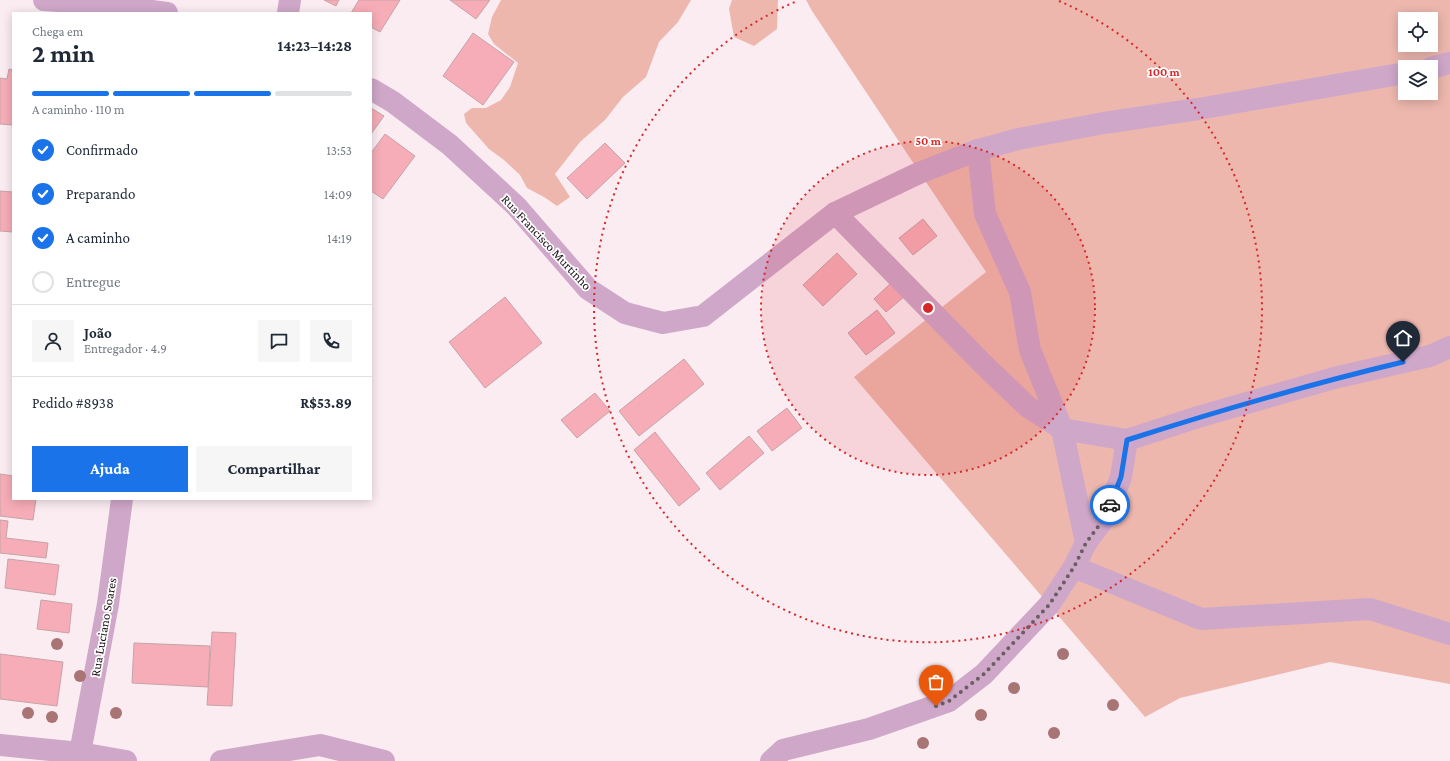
<!DOCTYPE html>
<html lang="pt">
<head>
<meta charset="utf-8">
<style>
  :root { --surface:#fff; --page:#f6f6f7; --text:#1f2937; --muted:#747a83; --line:#e0e1e3; --accent:#1a73e8 }
  body { margin:0; font-family:"Crimson Pro",serif; background:var(--page); color:var(--text); height:100vh; display:flex; flex-direction:column; font-size:15px; white-space:nowrap }
  * { box-sizing:border-box; margin:0 }
  p { font-size:13px; color:var(--muted) }
  .icon { flex:none; width:22px; height:22px; fill:none; stroke:currentColor; stroke-width:2; stroke-linecap:round; stroke-linejoin:round }
  .map { position:relative; flex:1; overflow:hidden }
  .sheet { position:absolute; left:12px; top:12px; width:360px; height:488px; display:flex; flex-direction:column; background:var(--surface); border-radius:0px; box-shadow:0 2px 10px #0003 }
  .sheet>* { flex:none }
  .controls { position:absolute; left:1398px; top:12px; display:grid; gap:8px }
  .controls a { display:grid; place-items:center; width:40px; height:40px; border-radius:0px; background:var(--surface); box-shadow:0 2px 10px #0003; font-size:20px }
  .pin { position:absolute; display:grid; place-items:center; width:34px; height:34px; color:#fff; margin:-41px -17px; border-radius:50% 50% 50% 0; rotate:-45deg; box-shadow:0 0 4px #0007 }
  .pin .icon { rotate:45deg }
  .courier { position:absolute; display:grid; place-items:center; width:40px; height:40px; margin:-20px; border:3px solid #1a73e8; border-radius:50%; background:#fff; color:#222; box-shadow:0 1px 5px #0007 }
  .headline em { font-style:normal; font-weight:700 }
  .headline div { display:flex; flex-direction:column-reverse }
  .headline { display:flex; align-items:center; justify-content:space-between; height:68px; padding:0 20px }
  h1 { font-size:26px; font-weight:700; line-height:30px }
  .bar { display:grid; grid-template-columns:repeat(4,1fr); gap:6px 4px; align-content:center; height:48px; padding:0 20px }
  .bar i { height:5px; border-radius:3px; background:var(--line) }
  .bar .active { background:var(--accent) }
  .bar p { grid-column:span 4 }
  .line { display:flex; align-items:center; gap:10px; padding:0 20px; border-top:1px solid var(--line) }
  .line div { flex:1 }
  .round { display:grid; place-items:center; flex:none; width:42px; height:42px; border-radius:0px; background:var(--page) }
  ol { padding:0 20px; list-style:none }
  li { display:flex; align-items:center; gap:12px; height:44px }
  li p { margin-inline-start:auto }
  li .icon { padding:4px; border-radius:50%; background:var(--accent); color:#fff; stroke-width:4 }
  li:last-child { color:var(--muted) }
  li i { width:22px; height:22px; border:2px solid var(--line); border-radius:50% }
  .button { display:flex; gap:8px; margin-top:auto; padding:8px 20px }
  .button a { flex:1; height:46px; border-radius:0px; background:var(--accent); color:#fff; font-size:16px; font-weight:700; line-height:46px; text-align:center }
  .button a+a { background:var(--page); color:var(--text) }
  .map>svg:first-child { display:block }
  .green { fill:#edb7ae; fill-rule:evenodd }
  .building { fill:#f6adb7; stroke:#c6a3a7 }
  .lines { fill:none; stroke-linecap:round; stroke-linejoin:round }
  .minor { stroke:#cfa7c9; stroke-width:22 }
  .tree { fill:#a87474 }
  .done { stroke:#6a5e63; stroke-width:4; stroke-dasharray:0 7.2 }
  .route { stroke:#1a73e8; stroke-width:5 }
  .ring { fill:none; stroke:#d62828; stroke-width:2; stroke-dasharray:2 4 }
  .labels { text-anchor:middle; stroke-width:3.5; stroke-linejoin:round; paint-order:stroke }
  .street-label { font-size:13px; fill:#1c1116; stroke:#fff }
  .centre { fill:#d62828; stroke:#fff; stroke-width:2 }
  .ring-label { font-size:12px; text-anchor:middle; font-weight:bold; fill:#d62828; stroke:#fff; stroke-width:3.5; stroke-linejoin:round; paint-order:stroke }
</style>
</head>
<body>
<div class="map">
<svg width="1450" height="761" viewBox="0 0 1450 761">
  <rect width="100%" height="100%" fill="#fbecf2"/>
  <g class="green">
    <path d="M501 0H691L678 22 659 42 646 77 623 97 605 120 580 142 555 174 570 197 557 206 544 197 527 188 520 175 504 160 489 149 466 123 464 114 472 108H486L501 100 510 87 518 63 494 44 488 34 492 17Z"/>
    <path d="M732 0H778L777 29 754 46 734 37 729 9Z"/>
    <path d="M806 0H1450V684L1330 662 1180 698 1145 717 854 377 986 272 812 11ZM1405 19H1431V45H1405ZM1405 67H1431V93H1405Z"/>
  </g>
  <g class="building">
    <path d="M324 0H339L336 6Z"/>
    <path d="M359 0H400L380 32 371 27V13H351Z"/>
    <path d="M450 0H490L476 19Z"/>
    <path d="M473 33 514 62 483 105 443 76Z"/>
    <path d="M9 69 13 70V125L0 124V78L7 79Z"/>
    <path d="M371 108 384 116 371 134Z"/>
    <path d="M385 134 415 156 383 199 371 191V153Z"/>
    <path d="M605 143 625 163 587 199 567 178Z"/>
    <path d="M0 191 13 192V232L0 231Z"/>
    <path d="M923 219 937 236 913 255 899 238Z"/>
    <path d="M837 253 857 274 823 306 803 285Z"/>
    <path d="M892 282 905 296 886 312 874 299Z"/>
    <path d="M505 297 542 343 485 388 449 342Z"/>
    <path d="M877 310 895 333 866 355 848 333Z"/>
    <path d="M684 359 704 384 639 436 619 411Z"/>
    <path d="M595 393 610 411 577 438 561 420Z"/>
    <path d="M787 408 802 428 772 451 757 431Z"/>
    <path d="M655 432 700 489 679 506 634 450Z"/>
    <path d="M749 436 764 453 720 490 706 473Z"/>
    <path d="M0 474 13 476V499H36L33 520 0 516Z"/>
    <path d="M0 520 8 521 6 538 48 543 46 558 0 553Z"/>
    <path d="M8 559 59 565 55 595 5 588Z"/>
    <path d="M41 600 72 604 69 633 37 629Z"/>
    <path d="M212 632 236 633 232 706 207 705Z"/>
    <path d="M134 643 210 646 208 687 132 683Z"/>
    <path d="M0 654 63 662 57 706 0 699Z"/>
  </g>
  <g class="lines">
    <g class="minor">
      <path d="M44 0 101 4 167 13"/>
      <path d="M288 13 290 0"/>
      <path d="M1431 68 1450 63"/>
      <path d="M371 89 393 102 450 145 516 206 588 289 625 313 663 323 703 316 835 213 919 173 978 150 1018 139 1104 123 1198 109 1405 73"/>
      <path d="M978 150 985 214 1020 292 1030 350 1062 429 1086 543"/>
      <path d="M835 213 984 365 1028 407 1062 429 1127 440 1198 417 1334 378 1430 356 1450 347"/>
      <path d="M1074 567 1201 619 1370 609 1450 634"/>
      <path d="M0 745 80 753 126 761"/>
      <path d="M80 753 108 604 122 499"/>
      <path d="M221 761 320 745 384 761"/>
      <path d="M771 761 783 750 869 729 949 701 984 674 1049 605 1074 567 1086 543 1106 516 1121 477 1127 440"/>
    </g>
  </g>
  <g class="tree">
    <circle cx="57" cy="644" r="6"/>
    <circle cx="1063" cy="654" r="6"/>
    <circle cx="80" cy="676" r="6"/>
    <circle cx="1014" cy="688" r="6"/>
    <circle cx="1113" cy="705" r="6"/>
    <circle cx="28" cy="713" r="6"/>
    <circle cx="116" cy="713" r="6"/>
    <circle cx="981" cy="715" r="6"/>
    <circle cx="52" cy="717" r="6"/>
    <circle cx="1054" cy="733" r="6"/>
    <circle cx="923" cy="743" r="6"/>
  </g>
  <g class="lines">
    <path class="done" d="M936 706 949 701 984 674 1049 605 1074 567 1086 543 1106 516 1110 505"/>
    <path class="route" d="M1110 505 1121 477 1127 440C1218 411 1310 384 1403 362"/>
  </g>
  <circle cx="928" cy="308" r="167" fill="#d62828" fill-opacity=".12"/>
  <g class="ring">
    <circle cx="928" cy="308" r="167"/>
    <path d="M1059 1A334 334 0 1 1 797 1"/>
  </g>
  <g class="labels">
    <g class="street-label">
      <text transform="translate(547 242) rotate(47)" y="5">Rua Francisco Murtinho</text>
      <text transform="translate(103 627) rotate(-80)" y="5">Rua Luciano Soares</text>
    </g>
  </g>
  <circle cx="928" cy="308" r="6" class="centre"/>
  <g class="ring-label">
    <text x="1164" y="76">100 m</text>
    <text x="928" y="145">50 m</text>
  </g>
</svg>
<div class="controls">
<a><svg class="icon" aria-label="locate" viewBox="0 0 24 24"><circle cx="12" cy="12" r="6"/><path d="M12 2v4M12 18v4M2 12h4M18 12h4"/></svg></a>
<a><svg class="icon" aria-label="layers" viewBox="0 0 24 24"><path d="M12 4l9 5-9 5-9-5zM3 14l9 5 9-5"/></svg></a>
</div>
<div class="pin" style="left:936px;top:706px;background:#ea580c"><svg class="icon" aria-label="bag" viewBox="0 0 24 24"><path d="M5 8h14l-1 12H6zM9 8a3 3 0 0 1 6 0"/></svg></div>
<div class="pin" style="left:1403px;top:362px;background:#1f2937"><svg class="icon" aria-label="home" viewBox="0 0 24 24"><path d="M3 11l9-7 9 7M6 9v11h12V9"/></svg></div>
<div class="courier" style="left:1110px;top:505px"><svg class="icon" aria-label="car" viewBox="0 0 24 24"><path d="M5 17H2v-5l4-1 3-4h7l3 4 3 1v5h-3M9 17h6M6 11h13"/><circle cx="7" cy="17" r="2"/><circle cx="17" cy="17" r="2"/></svg></div>
<section class="sheet">
<div class="headline"><div><h1>2 min</h1><p>Chega em</p></div><em>14:23–14:28</em></div>
<div class="bar"><i class="active"></i><i class="active"></i><i class="active"></i><i></i><p>A caminho · 110 m</p></div>
<ol>
<li><svg class="icon" aria-label="check" viewBox="0 0 24 24"><path d="M5 12l5 5 9-10"/></svg>Confirmado<p>13:53</p></li>
<li><svg class="icon" aria-label="check" viewBox="0 0 24 24"><path d="M5 12l5 5 9-10"/></svg>Preparando<p>14:09</p></li>
<li><svg class="icon" aria-label="check" viewBox="0 0 24 24"><path d="M5 12l5 5 9-10"/></svg>A caminho<p>14:19</p></li>
<li><i></i>Entregue</li>
</ol>
<div class="line" style="height:72px"><a class="round"><svg class="icon" aria-label="person" viewBox="0 0 24 24"><circle cx="12" cy="8" r="4"/><path d="M4 21q1-7 8-7t8 7"/></svg></a><div><b>João</b><p>Entregador · 4.9</p></div><a class="round"><svg class="icon" aria-label="chat" viewBox="0 0 24 24"><path d="M4 5h16v11H9l-5 4z"/></svg></a><a class="round"><svg class="icon" aria-label="phone" viewBox="0 0 24 24"><path d="M5 4h4l2 5-3 2q2 4 5 5l2-3 5 2v4C11 20 4 13 5 4z"/></svg></a></div>
<div class="line" style="height:52px"><div>Pedido #8938</div><b>R$53.89</b></div>
<div class="button"><a>Ajuda</a><a>Compartilhar</a></div>
</section>
</div>
</body>
</html>
